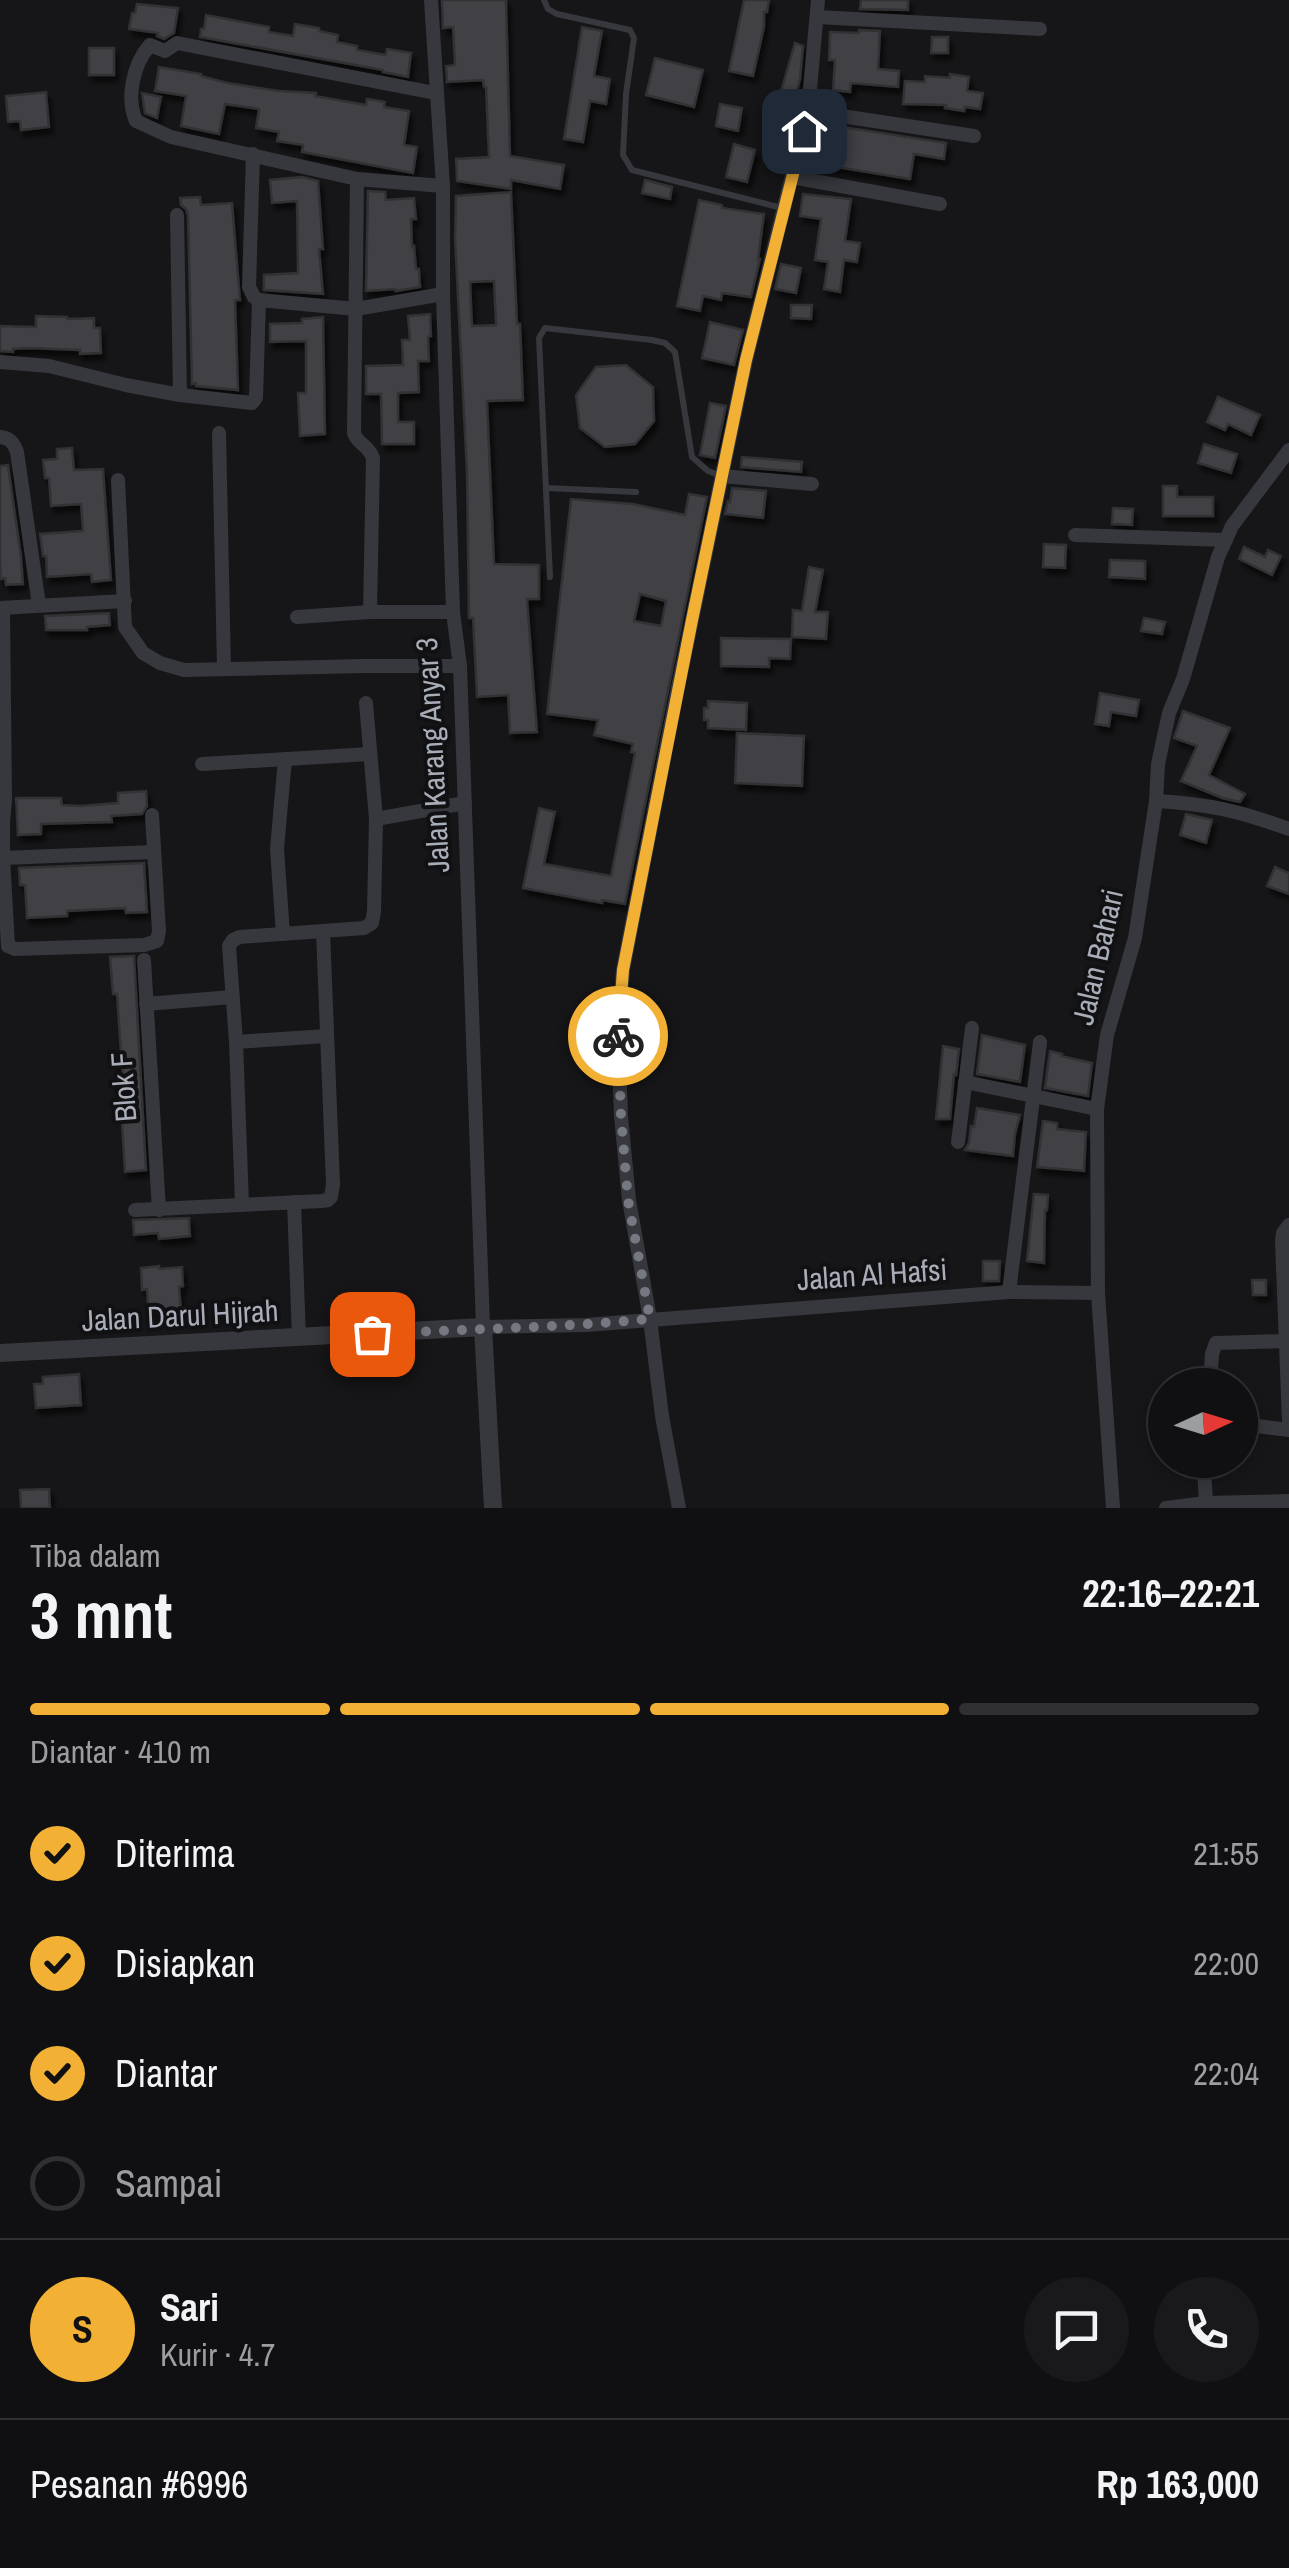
<!DOCTYPE html>
<html lang="id">
<head>
<meta charset="utf-8">
<style>
  :root { --surface:#101012; --page:#19191b; --text:#f1f3f6; --muted:#9c9d9f; --line:#303032; --accent:#f2b134 }
  body { margin:0; font-family:"Archivo Narrow",sans-serif; background:var(--page); color:var(--text); height:100vh; display:flex; flex-direction:column; font-size:38px; white-space:nowrap }
  * { box-sizing:border-box; margin:0 }
  p { font-size:32px; color:var(--muted) }
  .icon { flex:none; width:55px; height:55px; fill:none; stroke:currentColor; stroke-width:2; stroke-linecap:round; stroke-linejoin:round }
  .map { position:relative; height:1508px; overflow:hidden }
  .sheet { display:flex; flex-direction:column; background:var(--surface); flex:1 }
  .sheet>* { flex:none }
  .needle { width:65px; rotate:86deg }
  .tools { position:absolute; left:1148px; top:1368px; display:grid; gap:20px }
  .tools a { display:grid; place-items:center; width:110px; height:110px; border-radius:50%; background:var(--surface); box-shadow:0 5px 15px #0003,0 0 0 2px var(--line); font-size:50px }
  .pin { position:absolute; display:grid; place-items:center; width:85px; height:85px; color:#fff; margin:-42px; border-radius:20px; box-shadow:0 5px 15px #0006 }
  .courier { position:absolute; display:grid; place-items:center; width:100px; height:100px; margin:-50px; border:8px solid #f2b134; border-radius:50%; background:#fff; color:#222; box-shadow:0 2px 12px #0007 }
  .head em { font-style:normal; font-weight:800 }
  .head div { display:flex; flex-direction:column-reverse }
  .head { display:flex; align-items:center; justify-content:space-between; height:170px; padding:0 30px }
  h1 { font-size:65px; font-weight:800; line-height:75px }
  .bar { display:grid; grid-template-columns:repeat(4,1fr); gap:15px 10px; align-content:center; height:120px; padding:0 30px }
  .bar i { height:12px; border-radius:8px; background:var(--line) }
  .bar .active { background:var(--accent) }
  .bar p { grid-column:span 4 }
  .line { display:flex; align-items:center; gap:25px; padding:0 30px; border-top:2px solid var(--line) }
  .line div { flex:1 }
  .round { display:grid; place-items:center; flex:none; width:105px; height:105px; border-radius:52px; background:var(--page) }
  ol { padding:0 30px; list-style:none }
  li { display:flex; align-items:center; gap:30px; height:110px }
  li p { margin-inline-start:auto }
  li .icon { padding:10px; border-radius:50%; background:var(--accent); color:#111; stroke-width:4 }
  li:last-child { color:var(--muted) }
  li i { width:55px; height:55px; border:5px solid var(--line); border-radius:50% }
  .map>svg:first-child { display:block }
  .building { fill:#404145; stroke:#303034; stroke-width:2.5; fill-rule:evenodd; filter:url(#shadow) }
  .lines { fill:none; stroke-linecap:round; stroke-linejoin:round }
  .service { stroke:#37383d; stroke-width:6 }
  .minor { stroke:#37383d; stroke-width:14 }
  .tertiary { stroke:#37383d; stroke-width:18 }
  .done { stroke:#757880; stroke-width:10; stroke-dasharray:0 18 }
  .route { stroke:#f2b134; stroke-width:12 }
  .labels { text-anchor:middle; stroke-width:8; stroke-linejoin:round; paint-order:stroke }
  .street-label { font-size:30px; fill:#a8adb8; stroke:#111113 }
</style>
</head>
<body>
<div class="map">
<svg width="1289" height="1508" viewBox="0 0 1289 1508">
  <defs>
    <filter id="shadow"><feDropShadow dx="3.5" dy="6" stdDeviation="2.5" flood-color="#0009"/></filter>
  </defs>
  <rect width="100%" height="100%" fill="#161618"/>
  <g class="building">
    <path d="M442 0H506L510 156 564 165 560 189 511 180V189L457 181 456 159 489 157 486 87H484L483 80 447 82 446 66 455 65 453 27 443 28Z"/>
    <path d="M744 0H769L767 12H764V27L753 76 729 71Z"/>
    <path d="M861 0H908V10L860 9Z"/>
    <path d="M137 4 178 8 174 33 164 39 157 36 158 33 129 29 132 13H135Z"/>
    <path d="M206 15 269 27V32L293 36 295 24 319 28V31L338 35 337 42 357 46V50L386 55 387 49 411 53 408 77 383 72V70L200 37 201 29H204Z"/>
    <path d="M582 27 602 31 594 76 610 79 606 104 590 101 583 142 564 139Z"/>
    <path d="M859 30 880 31 878 69 899 71 898 87 851 83 850 92 833 90 835 60H829L830 32 859 33Z"/>
    <path d="M932 37H948V53H931Z"/>
    <path d="M795 43 803 46 800 79 793 106 778 102Z"/>
    <rect x="89" y="48" width="25" height="27"/>
    <path d="M655 58 703 70 694 107 646 95Z"/>
    <path d="M159 67 201 74V76L227 83 279 91 316 93 315 96 366 105 367 99 385 102 384 107 409 111 404 145 417 147 413 173 302 152 303 145 277 141 279 132 256 128 259 109 225 104 219 134 181 126 186 96 155 91Z"/>
    <path d="M950 74 969 77 967 91 983 93 980 109 965 107 964 111 945 108 946 105 903 104 905 81 925 82V76L950 78Z"/>
    <path d="M46 92 49 127 21 130 20 121 8 122 6 96Z"/>
    <path d="M142 93 161 97 157 118 145 113Z"/>
    <path d="M720 104 742 108 738 131 716 126Z"/>
    <path d="M830 125 946 143 944 159 914 154 910 179 824 165Z"/>
    <path d="M734 144 755 150 747 182 726 177Z"/>
    <path d="M302 177 318 181 323 249H319L323 294 264 290V275L298 273 297 201 272 203 270 180Z"/>
    <path d="M645 180 672 187 670 199 642 193Z"/>
    <path d="M368 191 385 192 386 200 414 198 416 219H411L412 247 414 246 416 269H419L420 287 396 291V289L366 291Z"/>
    <path d="M511 192 517 324H520L523 400 487 401 494 564 539 565V599H527L537 732 510 733 508 695 477 697 473 618H469L467 473 455 238 456 196ZM494 281 496 325 472 326 470 282Z"/>
    <path d="M803 194 851 199 845 241 860 243 857 262 844 260 840 292 824 289 828 262 815 260 821 219 800 216Z"/>
    <path d="M200 197 201 205 232 203 240 300H235L238 390 196 386V383L192 384 188 215 186 209 181 205 180 198Z"/>
    <path d="M699 200 722 205V208L764 214 758 259H760L751 297 722 293 721 300 703 296 700 311 677 306Z"/>
    <path d="M781 264 801 268 796 293 775 289Z"/>
    <path d="M791 305H812L811 319 791 318Z"/>
    <path d="M430 314 431 336 428 337 429 361H418L419 392 398 393V422H414V444H382L381 394H366V366L403 365 402 340H410L408 316Z"/>
    <path d="M36 316 67 317V319L94 318V328H100L101 353 80 354V350L28 348 13 349V352L0 351V326L36 327Z"/>
    <path d="M323 317 325 434 300 436 298 393H306V341L270 342V324L302 323V319Z"/>
    <path d="M710 322 743 330 734 365 702 358Z"/>
    <path d="M626 365 653 387 654 421 635 444 605 447 580 428 576 395 596 367Z"/>
    <path d="M1218 397 1260 415 1251 435 1228 424 1225 430 1207 422Z"/>
    <path d="M710 403 726 406 715 458 700 455Z"/>
    <path d="M1204 444 1237 454 1231 473 1198 463Z"/>
    <path d="M72 448 74 470 103 469 111 580 92 582 91 574 47 577 46 556H43L40 534 83 531 81 504 51 506 49 478H45L43 460 57 459V449Z"/>
    <path d="M742 457 802 462 801 472 741 467Z"/>
    <path d="M8 465 21 557 23 584 6 585 5 578 1 579 0 561V466Z"/>
    <path d="M1163 486H1177V497H1213V516H1163Z"/>
    <path d="M732 488 766 491 763 518 725 514 728 501 730 502Z"/>
    <path d="M689 494 707 497 625 904 602 900V903L523 888 539 808 555 812 544 864 611 876 635 753 631 752 633 744 594 735 598 720 547 714 571 499 633 504 685 515ZM640 594 666 601 661 626 634 621Z"/>
    <path d="M1113 508 1133 509 1132 525 1112 524Z"/>
    <path d="M1044 544 1066 545 1065 568 1043 567Z"/>
    <path d="M1244 547 1265 557 1268 550 1281 556 1272 575 1239 559Z"/>
    <path d="M1110 560 1145 561V579L1109 577Z"/>
    <path d="M809 567 823 570 815 612H828L826 639 792 637 793 610 802 611Z"/>
    <path d="M109 613 110 625 87 627V630H46L45 616Z"/>
    <path d="M1144 618 1165 622 1162 634 1141 631Z"/>
    <path d="M721 638 791 639 790 659 769 658V667L721 666Z"/>
    <path d="M1100 693 1139 700 1136 716 1111 712 1109 726 1095 724Z"/>
    <path d="M708 701 747 703 746 730 708 728V720H704V708H708Z"/>
    <path d="M1183 711 1230 728 1209 775 1245 794 1240 802 1222 798 1181 781 1197 746 1174 738Z"/>
    <path d="M737 733 804 736 802 786 735 783Z"/>
    <path d="M146 791 147 806 142 814 111 816 112 822 41 824V834L18 835 16 798H61L62 805 80 806 118 803V793Z"/>
    <path d="M1186 814 1212 820 1206 843 1180 835Z"/>
    <path d="M144 863 147 912 126 913 125 908 67 911V916L27 918 25 885H20L19 868Z"/>
    <path d="M1275 867 1289 873V894L1267 886Z"/>
    <path d="M134 956 146 1170 125 1172 120 1091H124L122 1067 116 1068 114 1053H121L117 994H113L110 957Z"/>
    <path d="M982 1035 1025 1045 1020 1082 977 1074Z"/>
    <path d="M943 1046 959 1049 956 1075 954 1074 950 1119H936Z"/>
    <path d="M1050 1051 1062 1054 1061 1056 1092 1063 1088 1096 1045 1088Z"/>
    <path d="M977 1108 1020 1115 1015 1134 1013 1156 965 1150 969 1143 971 1126 974 1127Z"/>
    <path d="M1043 1121 1057 1123V1129L1086 1132 1084 1171 1037 1167Z"/>
    <path d="M1034 1194 1048 1195 1047 1210H1045L1044 1263 1027 1261Z"/>
    <path d="M189 1218 190 1236 159 1239 158 1233 134 1235 133 1220Z"/>
    <path d="M983 1261H1000L999 1281H983Z"/>
    <path d="M159 1266V1269L182 1267 183 1286 179 1287 181 1310 156 1312V1306H148L147 1289 142 1290 141 1268Z"/>
    <path d="M1252 1280H1266V1295H1253Z"/>
    <path d="M79 1374 81 1405 36 1408 34 1384H43V1377Z"/>
    <path d="M49 1489 50 1508H21L20 1490Z"/>
  </g>
  <g class="lines">
    <g class="service">
      <path d="M544 0 548 9 557 14 630 30 634 38 626 94 623 155 632 170 782 208"/>
      <path d="M546 488 636 492"/>
      <path d="M550 577 539 338 545 328 652 340 665 343 675 352 692 457 708 471 721 476"/>
    </g>
    <g class="minor">
      <path d="M431 0 443 186V294L453 612 460 666 483 1327 586 1325 1009 1292 1098 1293"/>
      <path d="M817 17 1040 29"/>
      <path d="M435 93 177 43 165 51 150 45C133 64 126 98 136 121L171 137 357 179 443 186"/>
      <path d="M808 111 974 136"/>
      <path d="M253 154 249 287 254 297 259 300 356 309 443 294"/>
      <path d="M792 177 940 204"/>
      <path d="M357 179 354 433C357 444 368 444 373 458L370 612"/>
      <path d="M177 215 180 395"/>
      <path d="M0 362 49 366 126 385 180 395 252 403 256 398 259 300"/>
      <path d="M219 433 224 668"/>
      <path d="M0 437C10 438 14 443 17 452L39 605"/>
      <path d="M722 476 812 484"/>
      <path d="M118 480 125 627 143 653 160 663 184 670 363 666H460"/>
      <path d="M1075 535 1226 540"/>
      <path d="M0 608 125 601"/>
      <path d="M297 617 370 612H453"/>
      <path d="M202 764 370 754"/>
      <path d="M1156 801C1210 804 1239 811 1289 829"/>
      <path d="M376 819 465 803"/>
      <path d="M0 823H3L5 800 3 608"/>
      <path d="M3 823V858L8 946 15 949 144 945 157 941 159 931 152 815"/>
      <path d="M3 858 153 852"/>
      <path d="M283 934 277 849 285 759"/>
      <path d="M144 960 159 1210"/>
      <path d="M146 1004 232 997"/>
      <path d="M236 1042 327 1036"/>
      <path d="M965 1082 1097 1109"/>
      <path d="M958 1142 972 1028"/>
      <path d="M294 1202 299 1338"/>
      <path d="M242 1204 236 1042 229 946 233 940 240 937 364 928 372 923 374 911 376 819 366 703"/>
      <path d="M135 1210 322 1201 328 1200 331 1197 333 1184 323 931"/>
      <path d="M1289 1225 1283 1233 1282 1241 1289 1422"/>
      <path d="M1009 1292 1040 1042"/>
      <path d="M1210 1385 1212 1354 1216 1343 1285 1341"/>
      <path d="M1240 1424 1289 1430"/>
      <path d="M1204 1468 1206 1503"/>
      <path d="M679 1508 662 1416 650 1319 629 1200 621 1116 618 1034 623 970 677 692 746 360 808 111 818 0"/>
      <path d="M1113 1508 1098 1293 1097 1109 1107 1035 1135 938 1156 801 1158 764 1169 713 1183 679 1218 557 1232 526 1289 450"/>
      <path d="M1166 1508 1206 1503 1289 1501"/>
    </g>
    <path class="tertiary" d="M0 1353 483 1327 493 1508"/>
  </g>
  <g class="lines">
    <path class="done" d="M372 1334C465 1329 558 1328 650 1319L628 1200 621 1116 618 1036"/>
    <path class="route" d="M618 1036 623 970 692 620 746 360 804 131"/>
  </g>
  <g class="labels">
    <g class="street-label">
      <text transform="translate(433 755) rotate(-93)" y="10">Jalan Karang Anyar 3</text>
      <text transform="translate(1098 957) rotate(-77)" y="10">Jalan Bahari</text>
      <text transform="translate(124 1087) rotate(-94)" y="10">Blok F</text>
      <text transform="translate(872 1275) rotate(-4)" y="10">Jalan Al Hafsi</text>
      <text transform="translate(180 1316) rotate(-3)" y="10">Jalan Darul Hijrah</text>
    </g>
  </g>
</svg>
<div class="tools">
<a><svg class="needle" viewBox="-14 -14 28 28"><path d="M0-13l5 13h-10z" fill="#e53935"/><path d="M0 13l5-13h-10z" fill="#9c9d9f"/></svg></a>
</div>
<div class="pin" style="left:372px;top:1334px;background:#ea580c"><svg class="icon" aria-label="bag" viewBox="0 0 24 24"><path d="M5 8h14l-1 12H6zM9 8a3 3 0 0 1 6 0"/></svg></div>
<div class="pin" style="left:804px;top:131px;background:#1f2937"><svg class="icon" aria-label="home" viewBox="0 0 24 24"><path d="M3 11l9-7 9 7M6 9v11h12V9"/></svg></div>
<div class="courier" style="left:618px;top:1036px"><svg class="icon" aria-label="bike" viewBox="0 0 24 24"><circle cx="6" cy="16" r="4"/><circle cx="18" cy="16" r="4"/><path d="M6 16l4-8h5l3 8M10 8l3 8H6M13 5h3"/></svg></div>
</div>
<section class="sheet">
<div class="head"><div><h1>3 mnt</h1><p>Tiba dalam</p></div><em>22:16–22:21</em></div>
<div class="bar"><i class="active"></i><i class="active"></i><i class="active"></i><i></i><p>Diantar · 410 m</p></div>
<ol>
<li><svg class="icon" aria-label="check" viewBox="0 0 24 24"><path d="M5 12l5 5 9-10"/></svg>Diterima<p>21:55</p></li>
<li><svg class="icon" aria-label="check" viewBox="0 0 24 24"><path d="M5 12l5 5 9-10"/></svg>Disiapkan<p>22:00</p></li>
<li><svg class="icon" aria-label="check" viewBox="0 0 24 24"><path d="M5 12l5 5 9-10"/></svg>Diantar<p>22:04</p></li>
<li><i></i>Sampai</li>
</ol>
<div class="line" style="height:180px"><b class="round" style="background:var(--accent);color:#111">S</b><div><b>Sari</b><p>Kurir · 4.7</p></div><a class="round"><svg class="icon" aria-label="chat" viewBox="0 0 24 24"><path d="M4 5h16v11H9l-5 4z"/></svg></a><a class="round"><svg class="icon" aria-label="phone" viewBox="0 0 24 24"><path d="M5 4h4l2 5-3 2q2 4 5 5l2-3 5 2v4C11 20 4 13 5 4z"/></svg></a></div>
<div class="line" style="height:130px"><div>Pesanan #6996</div><b>Rp 163,000</b></div>
</section>
</body>
</html>
